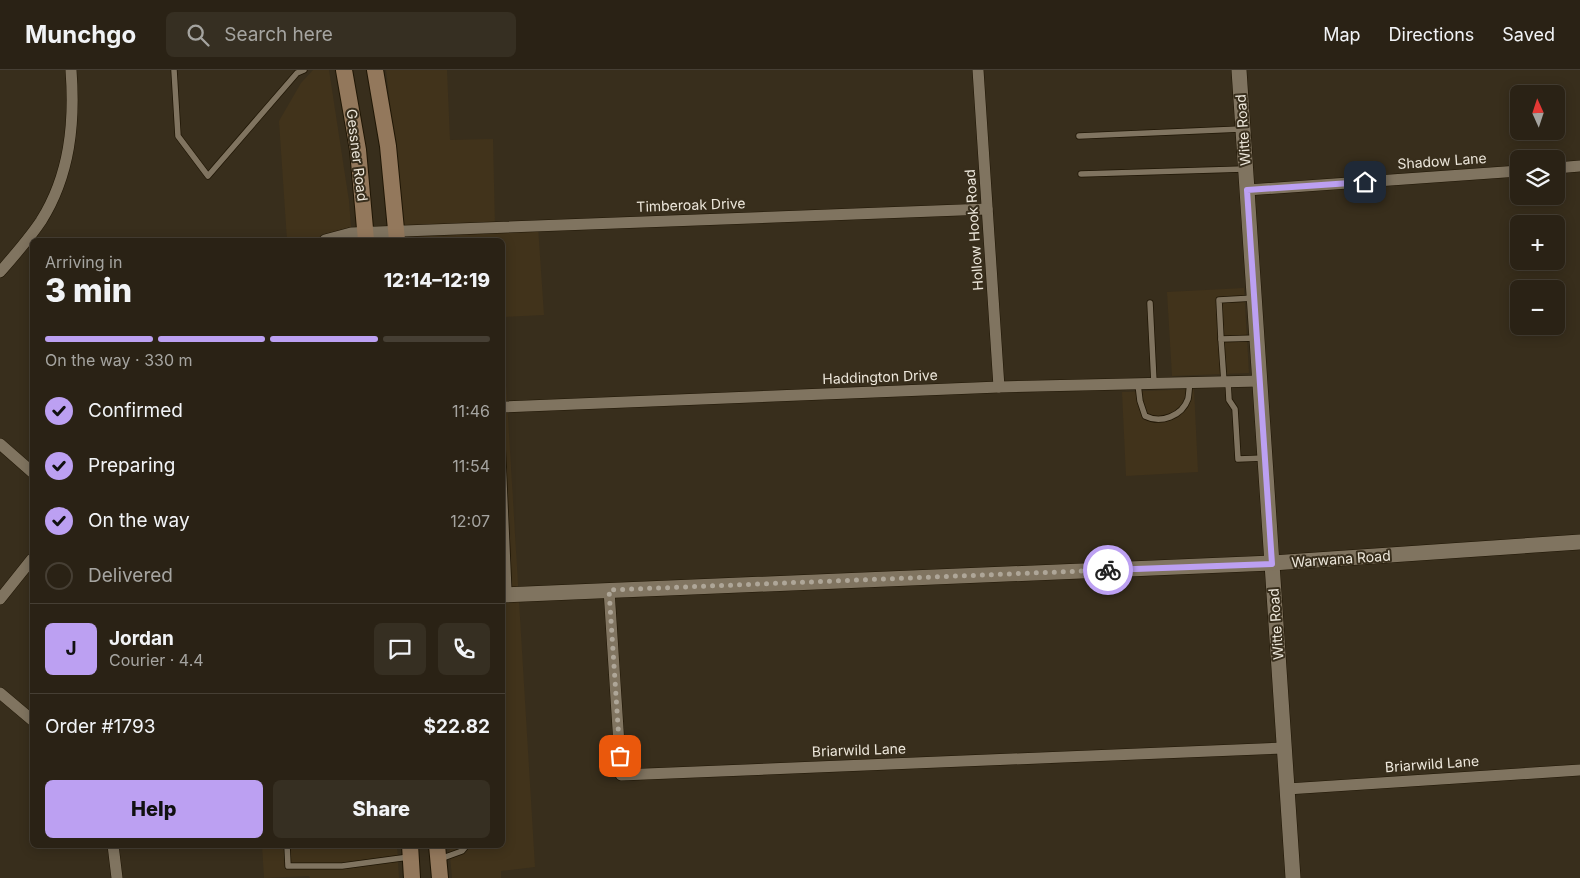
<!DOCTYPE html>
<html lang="en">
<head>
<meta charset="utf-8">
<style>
  :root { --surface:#2a2215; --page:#362f22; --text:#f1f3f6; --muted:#a5a4a0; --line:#463f34; --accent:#bca0f2 }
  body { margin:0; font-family:Inter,sans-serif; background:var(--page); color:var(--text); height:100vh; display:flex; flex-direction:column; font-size:19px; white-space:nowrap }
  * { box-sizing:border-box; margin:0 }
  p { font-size:16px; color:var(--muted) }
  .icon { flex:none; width:28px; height:28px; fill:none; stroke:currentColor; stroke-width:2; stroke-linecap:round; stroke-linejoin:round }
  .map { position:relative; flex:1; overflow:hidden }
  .panel { position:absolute; left:30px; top:168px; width:475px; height:610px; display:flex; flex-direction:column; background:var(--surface); border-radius:8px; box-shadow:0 2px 12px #0003,0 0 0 1px var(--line) }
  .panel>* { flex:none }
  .needle { width:32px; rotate:357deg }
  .fabs { position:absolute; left:1510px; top:15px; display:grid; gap:10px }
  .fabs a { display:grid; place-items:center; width:55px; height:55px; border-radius:8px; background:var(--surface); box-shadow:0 2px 12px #0003,0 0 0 1px var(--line); font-size:25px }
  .pin { position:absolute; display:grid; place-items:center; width:42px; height:42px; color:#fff; margin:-21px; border-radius:10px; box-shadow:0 2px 8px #0006 }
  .courier { position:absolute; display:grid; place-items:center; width:50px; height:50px; margin:-25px; border:4px solid #bca0f2; border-radius:50%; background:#fff; color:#222; box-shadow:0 1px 6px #0007 }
  .headline em { font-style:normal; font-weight:800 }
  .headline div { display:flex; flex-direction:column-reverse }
  .headline { display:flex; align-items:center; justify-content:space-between; height:85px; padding:0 15px }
  h1 { font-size:32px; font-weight:800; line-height:38px }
  .bar { display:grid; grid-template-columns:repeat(4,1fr); gap:8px 5px; align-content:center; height:60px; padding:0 15px }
  .bar i { height:6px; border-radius:4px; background:var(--line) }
  .bar .active { background:var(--accent) }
  .bar p { grid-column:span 4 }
  .line { display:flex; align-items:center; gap:12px; padding:0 15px; border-top:1px solid var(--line) }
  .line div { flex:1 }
  .round { display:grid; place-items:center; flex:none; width:52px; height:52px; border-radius:8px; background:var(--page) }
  ol { padding:0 15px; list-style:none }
  li { display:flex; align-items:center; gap:15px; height:55px }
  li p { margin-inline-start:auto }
  li .icon { padding:5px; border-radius:50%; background:var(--accent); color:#111; stroke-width:4 }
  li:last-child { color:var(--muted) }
  li i { width:28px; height:28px; border:2px solid var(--line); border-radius:50% }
  .button { display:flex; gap:10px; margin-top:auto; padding:10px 15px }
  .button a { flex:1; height:58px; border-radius:8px; background:var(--accent); color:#111; font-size:20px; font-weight:800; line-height:58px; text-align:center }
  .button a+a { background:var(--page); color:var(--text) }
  header { display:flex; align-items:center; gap:30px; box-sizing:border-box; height:70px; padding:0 25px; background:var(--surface); border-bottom:1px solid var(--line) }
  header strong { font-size:24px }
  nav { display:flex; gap:28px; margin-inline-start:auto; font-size:18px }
  .search { width:350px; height:45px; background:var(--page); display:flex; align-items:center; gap:12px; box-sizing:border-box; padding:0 18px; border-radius:8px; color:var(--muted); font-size:19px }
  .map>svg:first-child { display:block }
  .built { fill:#41331b }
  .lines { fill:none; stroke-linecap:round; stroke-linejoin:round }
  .service-casing { stroke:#1f1605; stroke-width:7 }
  .minor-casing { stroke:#1f1605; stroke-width:12 }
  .tertiary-casing { stroke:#1f1605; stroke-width:16 }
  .secondary-casing { stroke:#1f1605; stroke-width:18 }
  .service { stroke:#807460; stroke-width:5.5 }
  .minor { stroke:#807460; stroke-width:11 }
  .tertiary { stroke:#807460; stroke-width:15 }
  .secondary { stroke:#93785c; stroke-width:16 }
  .done { stroke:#aea698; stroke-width:5; stroke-dasharray:0 9 }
  .route { stroke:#bca0f2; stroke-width:6 }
  .labels { text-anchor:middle; stroke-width:4; stroke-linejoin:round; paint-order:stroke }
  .street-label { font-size:14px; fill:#ede7db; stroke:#382e1c }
</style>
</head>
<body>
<header>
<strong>Munchgo</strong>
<div class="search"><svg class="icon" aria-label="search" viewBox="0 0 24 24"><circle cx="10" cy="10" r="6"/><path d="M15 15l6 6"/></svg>Search here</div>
<nav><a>Map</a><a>Directions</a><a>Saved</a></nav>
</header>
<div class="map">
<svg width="1580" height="808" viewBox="0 0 1580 808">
  <rect width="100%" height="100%" fill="#382e1c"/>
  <g class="built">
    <path d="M313 0H329L349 131 352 170H287L279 51 301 13Z"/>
    <path d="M386 0H447L450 70 493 69 495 157 538 156 544 245 503 247 502 170H404L401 126Z"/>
    <path d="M1244 218 1249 303 1172 306 1167 222Z"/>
    <path d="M503 264 535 797 501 801V808H452L449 775H502Z"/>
    <path d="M1194 319 1198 402 1126 406 1122 322Z"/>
    <path d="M262 775H397L399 808H310L309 806 264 808Z"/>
  </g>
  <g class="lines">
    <g class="service-casing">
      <g id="service">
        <path d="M174 0 178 66 208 106 297 3 304 0"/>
        <path d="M1079 66 1241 59"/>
        <path d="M1081 104 1244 99"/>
        <path d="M1150 233 1154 313"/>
        <path d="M1221 269 1219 230 1254 228"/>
        <path d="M1224 312 1221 269 1257 268"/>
        <path d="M1228 312 1229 330 1235 339 1238 389 1265 388"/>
        <path d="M1138 314 1140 331 1145 346C1161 354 1182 346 1188 329 1189 324 1189 318 1190 313"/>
        <path d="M502 369 509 524"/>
        <path d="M287 775 288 796H342L409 787"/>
        <path d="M440 789 462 781 467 775"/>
      </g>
    </g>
    <g class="minor-casing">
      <g id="minor">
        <path d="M978 0 999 317"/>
        <path d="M1556 98 1580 96"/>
        <path d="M1247 120 1519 101"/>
        <path d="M325 170 351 163 987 139"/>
        <path d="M0 202C14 186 29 169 41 151 70 105 75 53 71 0"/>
        <path d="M502 337 999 317 1260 311"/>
        <path d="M0 374 32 402"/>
        <path d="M609 520 621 705 1284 678"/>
        <path d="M0 529 32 489"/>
        <path d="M0 623 32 650"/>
        <path d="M1287 719 1580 700"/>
        <path d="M113 775 117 808"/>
      </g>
    </g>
    <g class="tertiary-casing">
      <g id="tertiary">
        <path d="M1239 0 1293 808"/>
        <path d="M502 525 1272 493 1580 472"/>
      </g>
    </g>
    <g class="secondary-casing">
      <g id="secondary">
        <path d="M344 0 358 80 366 170"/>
        <path d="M375 0 388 76 397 170"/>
        <path d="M410 775 412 808"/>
        <path d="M437 775 440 808"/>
      </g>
    </g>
    <use href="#service" class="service"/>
    <use href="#minor" class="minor"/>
    <use href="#tertiary" class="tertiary"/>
    <use href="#secondary" class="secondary"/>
  </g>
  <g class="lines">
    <path class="done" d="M620 686 609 520 1108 500"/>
    <path class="route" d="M1108 500 1272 494 1247 120 1365 112"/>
  </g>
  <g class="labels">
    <g class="street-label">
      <text transform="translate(1243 60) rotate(-94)" y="5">Witte Road</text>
      <text transform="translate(357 85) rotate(83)" y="5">Gessner Road</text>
      <text transform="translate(1442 91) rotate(-4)" y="5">Shadow Lane</text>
      <text transform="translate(691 135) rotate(-2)" y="5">Timberoak Drive</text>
      <text transform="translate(974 160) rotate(-94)" y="5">Hollow Hook Road</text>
      <text transform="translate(880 307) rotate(-2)" y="5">Haddington Drive</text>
      <text transform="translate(1341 489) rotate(-4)" y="5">Warwana Road</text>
      <text transform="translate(1276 554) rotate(-94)" y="5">Witte Road</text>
      <text transform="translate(859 680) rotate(-2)" y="5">Briarwild Lane</text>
      <text transform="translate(1432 694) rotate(-4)" y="5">Briarwild Lane</text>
    </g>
  </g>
</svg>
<div class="fabs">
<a><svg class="needle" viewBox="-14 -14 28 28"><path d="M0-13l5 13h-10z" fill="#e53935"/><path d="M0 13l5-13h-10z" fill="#a5a4a0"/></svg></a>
<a><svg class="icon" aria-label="layers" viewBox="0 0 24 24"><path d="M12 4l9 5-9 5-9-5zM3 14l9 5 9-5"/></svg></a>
<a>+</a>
<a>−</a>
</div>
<div class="pin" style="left:620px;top:686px;background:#ea580c"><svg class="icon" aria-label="bag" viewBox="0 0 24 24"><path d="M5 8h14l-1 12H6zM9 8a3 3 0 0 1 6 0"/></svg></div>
<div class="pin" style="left:1365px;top:112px;background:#1f2937"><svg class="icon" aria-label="home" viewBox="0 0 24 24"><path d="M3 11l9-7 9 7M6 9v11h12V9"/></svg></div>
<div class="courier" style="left:1108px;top:500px"><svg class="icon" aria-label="bike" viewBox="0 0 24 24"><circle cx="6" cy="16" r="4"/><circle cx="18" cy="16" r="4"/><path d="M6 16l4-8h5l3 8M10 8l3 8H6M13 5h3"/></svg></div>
<section class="panel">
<div class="headline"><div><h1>3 min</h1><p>Arriving in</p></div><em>12:14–12:19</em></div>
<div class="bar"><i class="active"></i><i class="active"></i><i class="active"></i><i></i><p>On the way · 330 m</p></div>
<ol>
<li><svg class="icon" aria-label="check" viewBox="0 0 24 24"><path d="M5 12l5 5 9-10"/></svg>Confirmed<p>11:46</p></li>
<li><svg class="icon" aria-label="check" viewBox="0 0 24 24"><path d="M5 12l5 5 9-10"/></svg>Preparing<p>11:54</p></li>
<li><svg class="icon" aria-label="check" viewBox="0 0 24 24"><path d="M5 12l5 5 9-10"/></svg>On the way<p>12:07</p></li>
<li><i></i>Delivered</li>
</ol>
<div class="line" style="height:90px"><b class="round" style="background:var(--accent);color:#111">J</b><div><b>Jordan</b><p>Courier · 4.4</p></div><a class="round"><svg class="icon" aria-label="chat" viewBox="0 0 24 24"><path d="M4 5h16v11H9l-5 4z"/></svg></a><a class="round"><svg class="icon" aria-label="phone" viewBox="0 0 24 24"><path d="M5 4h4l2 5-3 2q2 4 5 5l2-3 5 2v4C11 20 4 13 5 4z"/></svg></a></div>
<div class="line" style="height:65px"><div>Order #1793</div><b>$22.82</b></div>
<div class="button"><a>Help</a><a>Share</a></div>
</section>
</div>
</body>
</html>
